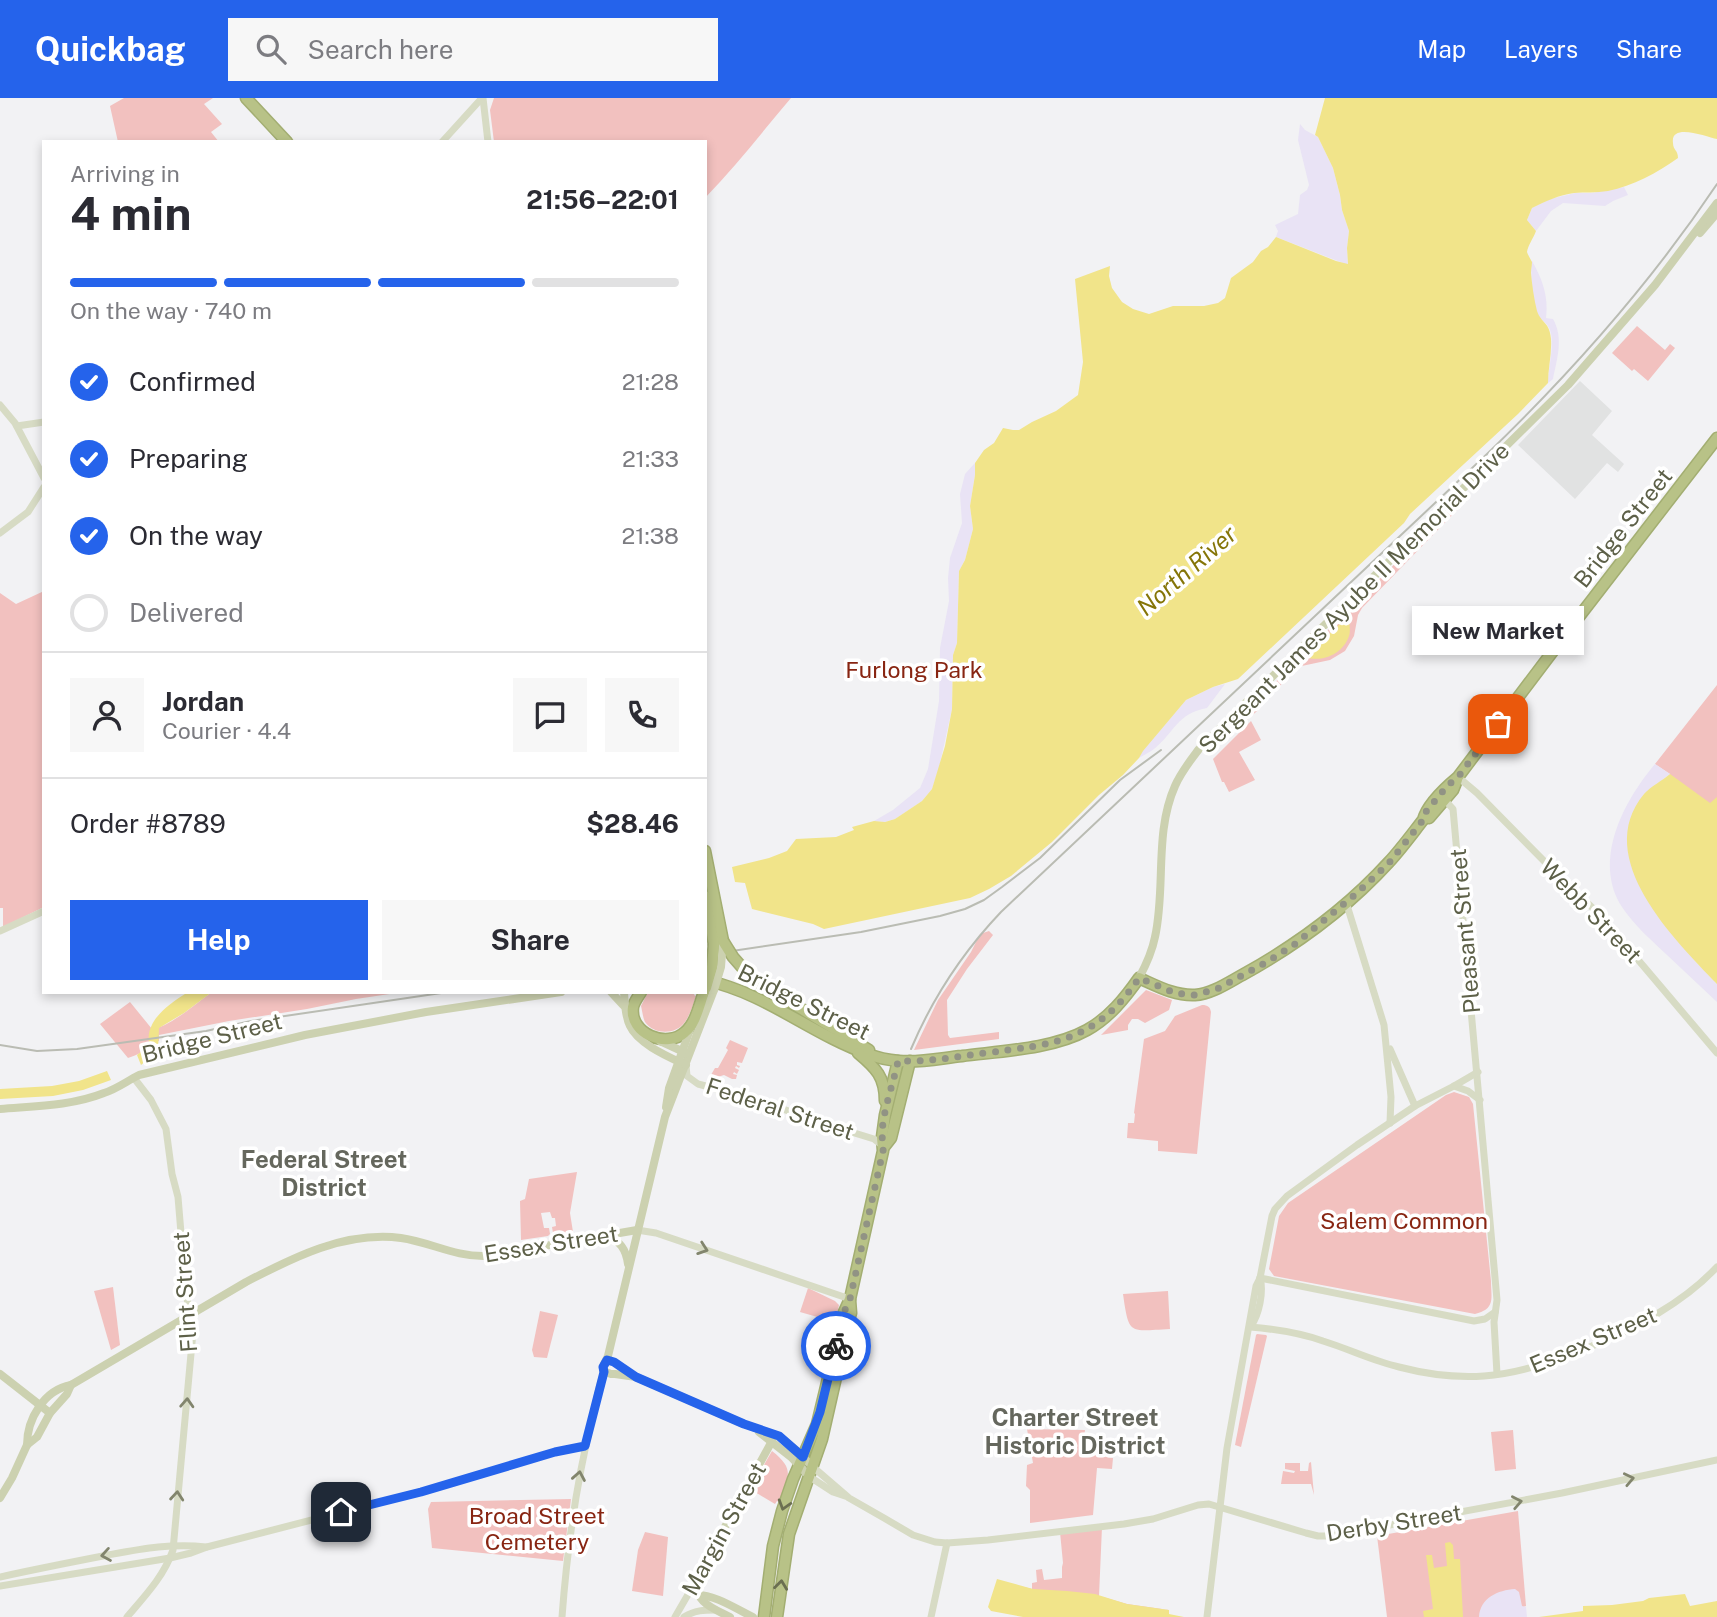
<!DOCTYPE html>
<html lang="en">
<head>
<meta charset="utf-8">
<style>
  :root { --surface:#fff; --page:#f7f7f7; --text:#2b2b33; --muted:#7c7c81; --line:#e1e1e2; --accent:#2563eb }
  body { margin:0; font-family:"Public Sans",sans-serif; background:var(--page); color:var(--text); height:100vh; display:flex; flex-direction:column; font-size:26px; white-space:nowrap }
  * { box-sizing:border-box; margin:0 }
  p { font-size:23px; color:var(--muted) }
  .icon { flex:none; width:38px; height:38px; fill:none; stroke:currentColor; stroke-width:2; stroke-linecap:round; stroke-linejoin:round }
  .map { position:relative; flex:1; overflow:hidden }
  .sheet { position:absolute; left:42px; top:42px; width:665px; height:854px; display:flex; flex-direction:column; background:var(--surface); border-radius:0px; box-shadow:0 4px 10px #0003 }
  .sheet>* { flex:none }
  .pin { position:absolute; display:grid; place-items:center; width:60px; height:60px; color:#fff; margin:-30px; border-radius:14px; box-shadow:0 4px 10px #0006 }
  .courier { position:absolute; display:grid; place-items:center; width:70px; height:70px; margin:-35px; border:5px solid #2563eb; border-radius:50%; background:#fff; color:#222; box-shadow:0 2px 9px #0007 }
  .bubble { position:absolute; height:49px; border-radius:0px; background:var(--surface); box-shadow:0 4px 10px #0003; font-size:23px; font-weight:700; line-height:49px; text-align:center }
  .overview em { font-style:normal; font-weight:700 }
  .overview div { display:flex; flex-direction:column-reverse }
  .overview { display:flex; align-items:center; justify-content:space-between; height:119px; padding:0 28px }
  h1 { font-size:46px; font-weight:700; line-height:52px }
  .bar { display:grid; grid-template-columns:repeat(4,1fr); gap:10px 7px; align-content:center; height:84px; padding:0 28px }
  .bar i { height:9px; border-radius:5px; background:var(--line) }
  .bar .current { background:var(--accent) }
  .bar p { grid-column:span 4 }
  .line { display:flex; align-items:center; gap:18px; padding:0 28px; border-top:2px solid var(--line) }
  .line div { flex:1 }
  .round { display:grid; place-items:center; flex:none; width:74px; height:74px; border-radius:0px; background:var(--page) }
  ol { padding:0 28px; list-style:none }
  li { display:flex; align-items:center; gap:21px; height:77px }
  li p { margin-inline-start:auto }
  li .icon { padding:7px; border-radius:50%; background:var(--accent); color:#fff; stroke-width:4 }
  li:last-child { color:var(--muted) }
  li i { width:38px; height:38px; border:4px solid var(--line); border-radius:50% }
  .button { display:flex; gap:14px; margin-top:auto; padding:14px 28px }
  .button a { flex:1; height:80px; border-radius:0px; background:var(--accent); color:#fff; font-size:28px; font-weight:700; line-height:80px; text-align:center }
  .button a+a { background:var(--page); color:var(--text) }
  header { display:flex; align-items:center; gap:42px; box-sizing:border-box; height:98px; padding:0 35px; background:var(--accent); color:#fff }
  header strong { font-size:33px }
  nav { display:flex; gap:38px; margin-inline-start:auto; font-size:24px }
  .search { width:490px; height:63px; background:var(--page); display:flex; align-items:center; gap:18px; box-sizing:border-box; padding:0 24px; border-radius:0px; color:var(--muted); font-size:26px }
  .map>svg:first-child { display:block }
  .education { fill:#e1e2e2 }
  .green { fill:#f2c1bf }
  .sand { fill:#e9e3f5 }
  .water { fill:#f1e48a }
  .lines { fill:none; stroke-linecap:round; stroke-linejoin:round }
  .highway-casing { stroke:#a3ae72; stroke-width:13 }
  .secondary { stroke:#d7dbc4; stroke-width:7 }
  .primary { stroke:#ccd1b0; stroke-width:8 }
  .highway { stroke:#b8c287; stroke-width:10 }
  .rail { stroke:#babcb3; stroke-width:2 }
  .highway-bridge-casing { stroke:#a3ae72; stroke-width:13; stroke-linecap:butt }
  .primary-bridge { stroke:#ccd1b0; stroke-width:8 }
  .highway-bridge { stroke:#b8c287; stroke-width:10 }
  .oneway { stroke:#82856d }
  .oneway2 { stroke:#6b6f51 }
  .done { stroke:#919384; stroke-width:7; stroke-dasharray:0 12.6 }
  .route { stroke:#2563eb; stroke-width:9 }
  .labels { text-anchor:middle; stroke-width:7; stroke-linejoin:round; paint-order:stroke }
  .street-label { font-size:23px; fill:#5d6048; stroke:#fff }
  .park-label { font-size:23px; fill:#882512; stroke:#fff }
  .water-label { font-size:24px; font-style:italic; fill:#857508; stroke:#fff }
  .neighbourhood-label { font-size:24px; font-weight:bold; fill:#65675d; stroke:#fff }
</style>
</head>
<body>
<header>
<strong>Quickbag</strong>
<div class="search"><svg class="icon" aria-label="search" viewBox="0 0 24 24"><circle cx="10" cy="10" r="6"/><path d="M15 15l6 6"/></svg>Search here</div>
<nav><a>Map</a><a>Layers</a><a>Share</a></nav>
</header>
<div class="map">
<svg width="1717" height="1519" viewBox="0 0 1717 1519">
  <rect width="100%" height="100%" fill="#f2f2f4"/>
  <path class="education" d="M1580 283 1612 313 1592 337 1624 366 1618 374 1607 365 1575 401 1518 347Z"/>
  <g class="green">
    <path d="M124 0H213L204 6 222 26 211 34 219 44H118L110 8Z"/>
    <path d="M494 0H791C763 33 736 68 705 100V44H494L490 12Z"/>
    <path d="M1637 228 1665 252 1670 246 1675 250 1648 283 1634 271 1632 273 1612 255Z"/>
    <path d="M1467 396 1461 408 1362 510 1358 517 1354 538 1345 553 1330 562 1297 569 1256 614 1211 653 1208 651 1437 424Z"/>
    <path d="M44 493V809L3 829V810H0V495L16 506Z"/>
    <path d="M1717 587V886L1670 676 1655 666Z"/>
    <path d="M1251 623 1261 642 1239 654 1255 682 1229 694 1224 684H1222L1213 661Z"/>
    <path d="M989 833 993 837 967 871 947 902 948 937 950 940 999 934V941L914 952 938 902 971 854 980 836Z"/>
    <path d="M1146 892 1172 902 1169 912 1145 925 1138 921H1132L1128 927V932L1101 937Z"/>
    <path d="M212 894H403L356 901 307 911 229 923 159 937V943L150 944C147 953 137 957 128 960L100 926 130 904 152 931C168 930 198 904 212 894Z"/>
    <path d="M648 894H695L694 897 696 898C693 907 690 917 685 924 676 937 654 937 645 924 643 920 642 912 641 908Z"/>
    <path d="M1202 907C1208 907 1210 909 1211 914L1197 1056 1158 1053V1043L1127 1040 1128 1025H1134L1135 1016 1134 1015 1144 941 1165 933 1175 918Z"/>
    <path d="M730 942 748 950 742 965 737 964V967L740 968 739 970 736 968 735 970 739 972 737 976 734 974 733 976 737 977 736 981H732L724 977 708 982 715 970H718L728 952 726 950Z"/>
    <path d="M1454 994 1469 999 1473 1006 1491 1183C1491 1200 1496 1211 1475 1216L1274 1178 1269 1171 1279 1118 1288 1105 1446 997Z"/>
    <path d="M577 1074 570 1115 573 1134 556 1137 553 1135 552 1129 556 1128 555 1120H552L550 1114 541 1115 544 1130H549L550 1136 548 1138 521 1142 520 1103 525 1101 529 1081Z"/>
    <path d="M113 1189 120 1247 111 1252 94 1193Z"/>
    <path d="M808 1190 835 1203 839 1207 835 1224 800 1214Z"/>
    <path d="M1168 1193 1170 1231C1129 1233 1129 1238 1123 1196Z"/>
    <path d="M540 1213 558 1217 547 1260 534 1259 532 1252Z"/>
    <path d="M1257 1236 1266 1237 1267 1238 1241 1349 1235 1347 1256 1237Z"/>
    <path d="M1027 1331 1085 1332 1082 1355 1113 1360 1112 1371 1097 1370 1093 1417 1030 1425V1392L1026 1388 1027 1367 1033 1365Z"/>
    <path d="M1513 1332 1516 1371 1495 1373 1491 1334Z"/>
    <path d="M772 1353C796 1372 788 1378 779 1404L777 1403 775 1406 750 1391Z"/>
    <path d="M1311 1364 1314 1397 1311 1386H1281L1283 1373 1294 1375 1295 1373 1285 1371V1365H1300V1373H1308L1309 1365Z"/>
    <path d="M571 1401 563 1463 432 1450 428 1411 431 1404Z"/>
    <path d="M1518 1413 1526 1508 1494 1519H1387L1377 1438Z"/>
    <path d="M1102 1429 1099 1498 1127 1506 1169 1512 1071 1505 1020 1488 1032 1491V1485L1037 1484 1036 1472 1042 1471 1044 1482 1062 1480V1469L1063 1465 1060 1434Z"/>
    <path d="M645 1434 668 1439 663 1498 632 1493 638 1452Z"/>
  </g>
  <g class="sand">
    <path d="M1300 26 1305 32 1318 39 1333 70 1340 97 1342 112 1349 133 1347 150 1348 167 1276 139 1278 133 1275 127 1298 116 1300 97 1307 92 1309 87 1298 42Z"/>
    <path d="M1624 89 1628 97 1613 103 1605 108 1563 105 1551 113 1536 133 1527 122 1532 110 1550 101 1575 95H1592Z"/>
    <path d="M1532 163C1542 180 1549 199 1546 220L1553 221C1564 240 1557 261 1553 281L1548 285C1548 270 1556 243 1549 230 1547 225 1541 222 1538 217 1532 206 1530 176 1532 163Z"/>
    <path d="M975 365V377L970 408 973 431 965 462 959 473 957 545 953 557 952 611 939 670 932 691 922 703 895 721 885 724 874 723 893 712 920 690 928 671 939 603 940 550 949 503 948 480 950 460 962 425 960 396 965 376Z"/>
    <path d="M1225 586 1207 610C1176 616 1175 634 1154 651 1150 654 1144 657 1139 660L1142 653 1186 602 1213 589Z"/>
    <path d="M1655 666 1670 676 1644 696 1633 715 1657 817 1696 864 1717 886V904C1700 888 1683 872 1666 856 1650 841 1634 827 1622 809 1592 762 1624 703 1655 666Z"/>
    <path d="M1515 1491 1519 1494 1522 1508 1526 1509 1527 1519H1479C1480 1500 1498 1492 1515 1491Z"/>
  </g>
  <g class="water">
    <path d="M1325 0H1717V41C1707 39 1670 24 1673 45 1673 52 1678 52 1678 60 1657 75 1633 88 1608 93 1596 95 1585 94 1574 95 1559 97 1546 103 1532 110L1527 122 1536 133C1533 141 1528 147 1527 154 1528 157 1531 162 1532 164 1532 168 1531 171 1531 175 1532 187 1534 201 1537 213 1541 225 1550 224 1551 241 1552 256 1548 270 1548 285L1518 316 1410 416 1404 425 1238 581 1213 589 1186 602 1143 653 1139 660 1123 677 1099 697 1052 744 1011 778 989 791 970 800 824 831 813 826 752 811 745 785 735 784 732 769 769 760 787 753 796 741 836 739 854 732 852 729 874 723 885 724 895 721 922 703 932 691 945 648 952 611 953 557 957 545 959 473 965 462 973 431 970 408 975 377V365L984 352 994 345 1003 330 1013 332H1019L1032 324 1056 313 1078 297 1083 264 1075 181 1110 168 1109 178 1112 190 1122 204 1133 211 1149 216 1173 208H1204L1218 205 1225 200 1231 180 1253 164 1261 153 1268 149 1276 139 1336 163 1348 166 1347 150 1349 133 1342 112 1340 97 1333 70 1318 39 1315 37Z"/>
    <path d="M1346 520H1349C1349 525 1351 533 1349 538 1343 556 1322 565 1305 559Z"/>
    <path d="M1670 676 1710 705 1717 699V886C1675 842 1591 760 1644 696 1651 688 1662 683 1670 676Z"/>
    <path d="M188 894H212L184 915 159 930 158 953 141 967 137 957C157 943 144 945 151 929 157 914 174 903 188 894Z"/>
    <path d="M107 973 111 982 83 992 53 998 0 1001V991L52 988 79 983Z"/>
    <path d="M1450 1444 1453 1447 1454 1461H1460L1463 1519H1424L1423 1513 1433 1511 1426 1457H1432L1434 1470 1447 1468 1445 1445Z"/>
    <path d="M997 1481 1033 1491 1067 1493 1095 1496 1127 1506 1169 1512V1516L1184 1519H1023L991 1513 988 1509Z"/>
    <path d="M1685 1496 1690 1508 1717 1503V1519H1539L1583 1513V1508L1612 1507 1643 1503 1649 1500Z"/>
  </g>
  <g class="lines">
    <g class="highway-casing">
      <g id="highway">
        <path d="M246 0 287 44"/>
        <path d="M1429 720 1453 692 1457 682"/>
        <path d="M705 753 723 843"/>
        <path d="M705 798 714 846"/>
        <path d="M747 875 759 885 869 952"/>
        <path d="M708 883C765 895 813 937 868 956 878 960 888 962 899 963 920 965 942 960 962 958 1001 953 1053 951 1087 932 1109 920 1125 900 1139 880 1157 888 1175 898 1195 897 1212 896 1229 884 1244 876 1298 846 1348 809 1389 764 1401 751 1412 736 1423 722 1427 707 1446 689 1458 679L1578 520 1717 340"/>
        <path d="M641 894C638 899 634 904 633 909 629 936 667 951 685 934 696 925 699 907 704 894"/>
        <path d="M858 955C876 970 885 979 885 1003"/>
        <path d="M884 1049 891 1040 910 963"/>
        <path d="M764 1519 773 1448 782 1413 793 1381 817 1326 844 1214 850 1201 883 1053 882 1039 885 1017 898 963"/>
        <path d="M777 1519 789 1436 822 1341 849 1222 851 1215 850 1202"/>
      </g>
    </g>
    <g class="secondary">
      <path d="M483 0 488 44"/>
      <path d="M442 44 482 0"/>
      <path d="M0 307 15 325 44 380"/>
      <path d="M17 328 44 324"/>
      <path d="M0 435 28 414 44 389"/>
      <path d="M1458 679 1477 695 1545 764 1601 818 1717 955"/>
      <path d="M1443 700 1453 711 1497 1202 1494 1224 1497 1276"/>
      <path d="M1346 804 1384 927 1391 999 1390 1025"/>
      <path d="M0 833 44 813"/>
      <path d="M1390 951 1415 1008"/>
      <path d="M686 967 687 978 698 986 755 1001 822 1025 874 1041 883 1048"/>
      <path d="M1454 988 1468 993 1480 1002"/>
      <path d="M637 1132 656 1135 850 1201"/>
      <path d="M1260 1180 1474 1223 1485 1221 1495 1214"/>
      <path d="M1251 1228C1259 1217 1264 1194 1260 1180"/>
      <path d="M1250 1229C1275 1231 1300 1235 1323 1243 1349 1251 1373 1263 1399 1269 1426 1276 1457 1280 1484 1278 1522 1275 1557 1262 1592 1248 1638 1228 1682 1206 1717 1169"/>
      <path d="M813 1369 849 1400 884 1420 913 1437 935 1444 947 1445 988 1442 1124 1426 1153 1421 1198 1407 1209 1406 1306 1435 1318 1438H1331L1562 1395 1717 1362"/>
      <path d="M810 1379 833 1394 845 1398"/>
      <path d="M0 1479C36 1471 72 1464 108 1457 141 1451 172 1445 206 1449"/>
      <path d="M0 1488 170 1460 191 1455 207 1449 420 1394 555 1354 585 1348"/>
      <path d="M127 1519C145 1498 164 1478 173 1452L193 1234 186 1195 178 1099 172 1076 166 1031 151 1002 134 980"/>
      <path d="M562 1519C567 1452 576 1386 592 1321 596 1306 598 1288 604 1274"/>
      <path d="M675 1519 697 1481"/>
      <path d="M684 1519C695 1512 704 1512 716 1512"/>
      <path d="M931 1519 947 1445"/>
      <path d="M1207 1519 1227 1350 1256 1188 1260 1180 1272 1118 1275 1111 1287 1098 1357 1047 1415 1008 1454 988 1478 974"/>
    </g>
    <g class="primary">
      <path d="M1700 135 1717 115"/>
      <path d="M1139 880C1146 867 1152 854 1155 839 1166 790 1154 735 1175 688 1181 674 1190 663 1199 651L1568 287 1655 187 1717 105"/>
      <path d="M714 892 665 1019 608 1258 604 1266 603 1273 611 1276H615L636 1279 744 1326 779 1338 796 1352 813 1369"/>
      <path d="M611 894 623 907"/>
      <path d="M624 894C625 906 625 918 630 928 638 946 669 959 686 967"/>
      <path d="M660 943 686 955"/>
      <path d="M666 1009 669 990 691 929"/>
      <path d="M0 1011C35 1008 71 1008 104 995 117 991 127 983 139 977L305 937 426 914 561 894"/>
      <path d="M606 1137C620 1143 626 1151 628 1166"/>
      <path d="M607 1262 614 1264 633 1277"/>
      <path d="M0 1276 50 1315"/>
      <path d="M759 1334 791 1359 810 1379"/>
      <path d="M27 1347C27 1321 44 1292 71 1287L246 1184C294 1159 345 1133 401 1140 430 1144 455 1159 486 1158L637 1132"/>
      <path d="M0 1400 12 1380 27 1347 37 1339 50 1315 67 1296 71 1287"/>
      <path d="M697 1497C716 1497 736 1511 753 1519"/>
      <path d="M730 1519C712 1510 693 1504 697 1480L772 1343"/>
    </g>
    <use href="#highway" class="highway"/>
    <g class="rail">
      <path d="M705 857 861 834 940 818 965 811 984 802 1002 789 1040 760 1120 682 1161 652"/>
      <path d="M0 947 37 953 77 951 206 933 251 923 448 894"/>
      <path d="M911 951C933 899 962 855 1001 814L1487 356C1573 273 1651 185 1717 86"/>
    </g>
    <g class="highway-bridge-casing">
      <g id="highway-bridge">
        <path d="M723 843 733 859 747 875"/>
        <path d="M706 890 712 869 714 846"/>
      </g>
    </g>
    <path class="primary-bridge" d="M714 892 721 869 723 843"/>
    <use href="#highway-bridge" class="highway-bridge"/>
  </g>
  <defs><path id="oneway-chevron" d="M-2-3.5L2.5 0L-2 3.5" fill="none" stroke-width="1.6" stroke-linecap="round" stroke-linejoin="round" transform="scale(1.75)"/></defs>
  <g class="oneway">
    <use href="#oneway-chevron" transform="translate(703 1151) rotate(19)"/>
    <use href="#oneway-chevron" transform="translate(187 1305) rotate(-87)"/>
    <use href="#oneway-chevron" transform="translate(579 1378) rotate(-80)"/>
    <use href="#oneway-chevron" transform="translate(1629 1381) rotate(-12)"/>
    <use href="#oneway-chevron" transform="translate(177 1398) rotate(-85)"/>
    <use href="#oneway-chevron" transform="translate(1517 1404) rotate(-11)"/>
    <use href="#oneway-chevron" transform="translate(106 1457) rotate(170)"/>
  </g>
  <g class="oneway2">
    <use href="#oneway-chevron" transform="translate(784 1407) rotate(107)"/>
    <use href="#oneway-chevron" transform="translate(781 1487) rotate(-83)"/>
  </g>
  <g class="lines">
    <path class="done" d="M836 1248 844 1214 850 1201 883 1053C884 1047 882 1042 882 1036 883 1012 893 987 898 963 927 964 956 959 985 955 1056 946 1096 943 1139 880L1175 895 1194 897 1217 891 1267 864 1295 846 1357 795 1389 765 1423 722 1424 716 1448 687 1458 679 1498 626"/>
    <path class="route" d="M341 1414 421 1394 555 1354 585 1348 604 1274 603 1269 607 1262 614 1264 636 1279 744 1326 779 1338 803 1359 820 1314 836 1248"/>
  </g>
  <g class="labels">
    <g class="street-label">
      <text transform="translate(1623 430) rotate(-52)" y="8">Bridge Street</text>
      <text transform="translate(1354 500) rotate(-45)" y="8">Sergeant James Ayube II Memorial Drive</text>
      <text transform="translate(1591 813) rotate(46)" y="8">Webb Street</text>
      <text transform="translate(1465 833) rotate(-95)" y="8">Pleasant Street</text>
      <text transform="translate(804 904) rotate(26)" y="8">Bridge Street</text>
      <text transform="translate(212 940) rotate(-14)" y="8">Bridge Street</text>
      <text transform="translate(780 1011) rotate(18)" y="8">Federal Street</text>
      <text transform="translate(551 1146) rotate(-9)" y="8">Essex Street</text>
      <text transform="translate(185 1194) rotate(-94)" y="8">Flint Street</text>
      <text transform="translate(1593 1242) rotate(-23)" y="8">Essex Street</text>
      <text transform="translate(1394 1425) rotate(-9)" y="8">Derby Street</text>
      <text transform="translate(724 1431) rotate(-61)" y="8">Margin Street</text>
    </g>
    <g class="park-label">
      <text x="914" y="580">Furlong Park</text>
      <text x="1404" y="1131">Salem Common</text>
      <text x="537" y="1426">Broad Street<tspan x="537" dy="26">Cemetery</tspan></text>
    </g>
    <g class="water-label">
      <text transform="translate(1187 473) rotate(-41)" y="8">North River</text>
    </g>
    <g class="neighbourhood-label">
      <text x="324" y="1070">Federal Street<tspan x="324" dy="28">District</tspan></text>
      <text x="1075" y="1328">Charter Street<tspan x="1075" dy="28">Historic District</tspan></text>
    </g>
  </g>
</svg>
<div class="pin" style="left:1498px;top:626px;background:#ea580c"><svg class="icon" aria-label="bag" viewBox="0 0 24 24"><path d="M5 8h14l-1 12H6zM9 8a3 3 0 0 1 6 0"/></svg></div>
<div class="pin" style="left:341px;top:1414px;background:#1f2937"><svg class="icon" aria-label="home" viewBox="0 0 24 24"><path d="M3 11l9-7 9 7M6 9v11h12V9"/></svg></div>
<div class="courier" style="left:836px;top:1248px"><svg class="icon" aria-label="bike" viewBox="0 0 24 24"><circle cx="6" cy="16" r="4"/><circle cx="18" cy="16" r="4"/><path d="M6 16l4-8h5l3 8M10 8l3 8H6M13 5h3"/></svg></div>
<div class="bubble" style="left:1412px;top:508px;width:172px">New Market</div>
<section class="sheet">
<div class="overview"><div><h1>4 min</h1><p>Arriving in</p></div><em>21:56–22:01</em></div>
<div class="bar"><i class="current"></i><i class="current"></i><i class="current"></i><i></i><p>On the way · 740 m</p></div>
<ol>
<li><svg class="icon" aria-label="check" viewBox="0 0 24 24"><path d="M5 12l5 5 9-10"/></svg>Confirmed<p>21:28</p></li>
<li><svg class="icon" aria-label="check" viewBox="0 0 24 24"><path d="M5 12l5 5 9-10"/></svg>Preparing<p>21:33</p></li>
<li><svg class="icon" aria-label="check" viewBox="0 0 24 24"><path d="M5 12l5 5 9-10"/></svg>On the way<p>21:38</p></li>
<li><i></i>Delivered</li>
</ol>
<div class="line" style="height:126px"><a class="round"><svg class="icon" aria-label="person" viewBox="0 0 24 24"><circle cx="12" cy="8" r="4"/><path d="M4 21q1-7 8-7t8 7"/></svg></a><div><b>Jordan</b><p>Courier · 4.4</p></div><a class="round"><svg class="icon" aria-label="chat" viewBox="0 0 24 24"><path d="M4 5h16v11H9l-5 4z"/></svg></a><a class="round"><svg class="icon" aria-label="phone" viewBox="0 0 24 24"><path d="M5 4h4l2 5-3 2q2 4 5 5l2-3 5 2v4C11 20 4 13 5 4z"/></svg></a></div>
<div class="line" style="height:91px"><div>Order #8789</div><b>$28.46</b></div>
<div class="button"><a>Help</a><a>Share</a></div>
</section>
</div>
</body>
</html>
